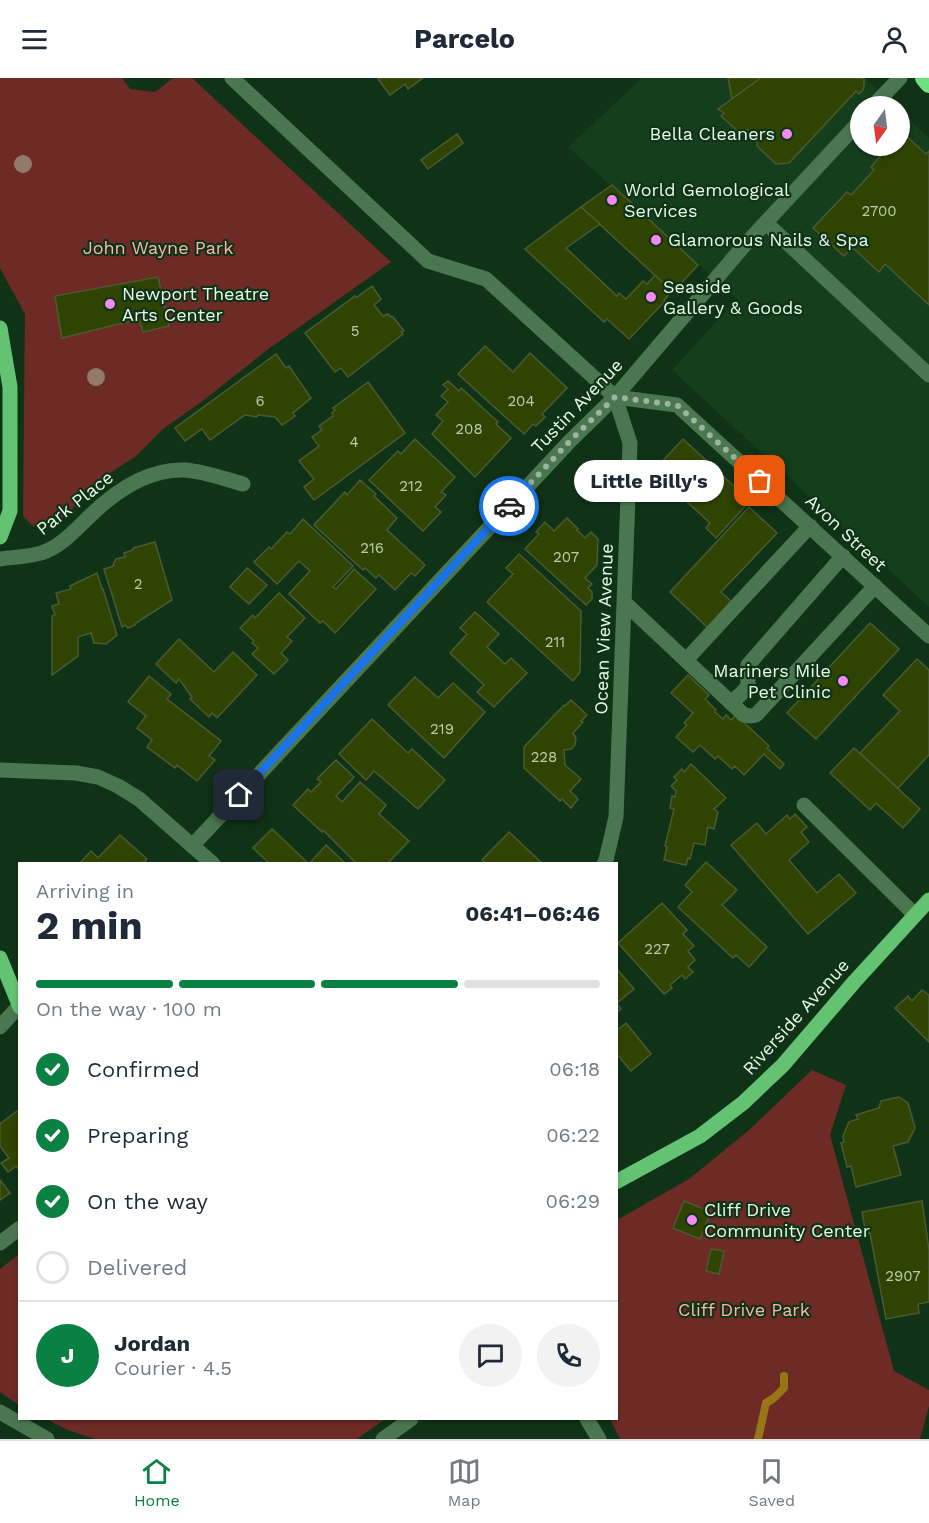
<!DOCTYPE html>
<html lang="en">
<head>
<meta charset="utf-8">
<style>
  :root { --surface:#fff; --page:#f2f2f3; --text:#1f2937; --muted:#747a83; --line:#e0e1e3; --accent:#0b8043 }
  body { margin:0; font-family:"Work Sans",sans-serif; background:var(--page); color:var(--text); height:100vh; display:flex; flex-direction:column; font-size:22px; white-space:nowrap }
  * { box-sizing:border-box; margin:0 }
  p { font-size:20px; color:var(--muted) }
  .icon { flex:none; width:33px; height:33px; fill:none; stroke:currentColor; stroke-width:2; stroke-linecap:round; stroke-linejoin:round }
  .map { position:relative; flex:1; overflow:hidden }
  .details { position:absolute; left:18px; top:784px; width:600px; height:558px; display:flex; flex-direction:column; background:var(--surface); border-radius:0px; box-shadow:0 2px 4px #0004 }
  .details>* { flex:none }
  .needle { width:39px; rotate:194deg }
  .fabs { position:absolute; left:850px; top:18px; display:grid; gap:12px }
  .fabs a { display:grid; place-items:center; width:60px; height:60px; border-radius:50%; background:var(--surface); box-shadow:0 2px 4px #0004; font-size:30px }
  .pin { position:absolute; display:grid; place-items:center; width:51px; height:51px; color:#fff; margin:-26px; border-radius:12px; box-shadow:0 3px 9px #0006 }
  .courier { position:absolute; display:grid; place-items:center; width:60px; height:60px; margin:-30px; border:4px solid #1a73e8; border-radius:50%; background:#fff; color:#222; box-shadow:0 2px 8px #0007 }
  .bubble { position:absolute; height:42px; border-radius:21px; background:var(--surface); box-shadow:0 2px 4px #0004; font-size:20px; font-weight:700; line-height:42px; text-align:center }
  .head em { font-style:normal; font-weight:700 }
  .head div { display:flex; flex-direction:column-reverse }
  .head { display:flex; align-items:center; justify-content:space-between; height:102px; padding:0 18px }
  h1 { font-size:39px; font-weight:700; line-height:45px }
  .bar { display:grid; grid-template-columns:repeat(4,1fr); gap:9px 6px; align-content:center; height:72px; padding:0 18px }
  .bar i { height:8px; border-radius:4px; background:var(--line) }
  .bar .active { background:var(--accent) }
  .bar p { grid-column:span 4 }
  .line { display:flex; align-items:center; gap:15px; padding:0 18px; border-top:2px solid var(--line) }
  .line div { flex:1 }
  .round { display:grid; place-items:center; flex:none; width:63px; height:63px; border-radius:32px; background:var(--page) }
  ol { padding:0 18px; list-style:none }
  li { display:flex; align-items:center; gap:18px; height:66px }
  li p { margin-inline-start:auto }
  li .icon { padding:6px; border-radius:50%; background:var(--accent); color:#fff; stroke-width:4 }
  li:last-child { color:var(--muted) }
  li i { width:33px; height:33px; border:3px solid var(--line); border-radius:50% }
  header { display:flex; justify-content:space-between; align-items:center; height:78px; padding:0 18px; background:var(--surface); font-size:27px; font-weight:700 }
  .tab-bar { display:flex; justify-content:space-around; align-items:center; height:84px; border-top:2px solid var(--line); background:var(--surface); font-size:16px; color:var(--muted) }
  .tab-bar a { display:grid; justify-items:center; gap:3px }
  .tab-bar .active { color:var(--accent) }
  .map>svg:first-child { display:block }
  .built { fill:#143e1c }
  .green { fill:#6e2b26 }
  .lines { fill:none; stroke-linecap:round; stroke-linejoin:round }
  .stream { stroke:#977618; stroke-width:8 }
  .building { fill:#2f4302; stroke:#4a5b33; stroke-width:1.5 }
  .minor { stroke:#4b7750; stroke-width:15 }
  .major { stroke:#64c372; stroke-width:15 }
  .highway { stroke:#6de17f; stroke-width:18 }
  .tree { fill:#927a69 }
  .done { stroke:#9cb59f; stroke-width:6; stroke-dasharray:0 10.8 }
  .route { stroke:#1a73e8; stroke-width:8 }
  .poi-dot { fill:#f28af2; stroke:#103317; stroke-width:2 }
  .labels { text-anchor:middle; stroke-width:4.5; stroke-linejoin:round; paint-order:stroke }
  .number-label { font-size:15px; fill:#b9cdae }
  .poi-label { font-size:18px; fill:#e7fbe8; stroke:#103317; text-anchor:start }
  .park-label { font-size:18px; fill:#fdb5ac; stroke:#103317 }
  .street-label { font-size:18px; fill:#e7fbe8; stroke:#103317 }
</style>
</head>
<body>
<header><svg class="icon" aria-label="menu" viewBox="0 0 24 24"><path d="M4 6h16M4 12h16M4 18h16"/></svg>Parcelo<svg class="icon" aria-label="person" viewBox="0 0 24 24"><circle cx="12" cy="8" r="4"/><path d="M4 21q1-7 8-7t8 7"/></svg></header>
<div class="map">
<svg width="929" height="1361" viewBox="0 0 929 1361">
  <rect width="100%" height="100%" fill="#103317"/>
  <path class="built" d="M642 0H865L895 28H861V68H900V33L929 60V529L672 292 737 221 568 69Z"/>
  <g class="green">
    <path d="M0 0H122L130 11 155 14 173 0H192L391 184 267 272 204 322 163 351 136 378 104 399 83 418 69 435 47 450 33 448 23 438 25 236 0 190Z"/>
    <path d="M812 992 846 1007 830 1057 894 1293 929 1312V1328L920 1361H620L610 1341H616L617 1142 689 1101 748 1053Z"/>
    <path d="M19 1176V1327L0 1314V1191Z"/>
    <path d="M46 1341H385L357 1361H95L68 1352Z"/>
  </g>
  <g class="lines">
    <path class="stream" d="M758 1361 766 1325 774 1320 784 1310V1298"/>
  </g>
  <g class="building">
    <path d="M380 0H423L408 11 405 6 390 17 378 1Z"/>
    <path d="M728 0H761L732 21Z"/>
    <path d="M761 0H864V9L863 12 859 16 856 13 789 85 776 86 757 68V60L747 51 742 57 721 38 724 35 718 31Z"/>
    <path d="M457 56 463 65 428 91 421 82Z"/>
    <path d="M905 57 926 76 929 73V227L885 186 879 194 852 169 844 178 813 150 847 114 851 117 874 92 871 89 883 75 886 78 895 68H900V62Z"/>
    <path d="M612 107 698 187 673 214 581 129Z"/>
    <path d="M581 129 600 146 566 170 617 218 619 215 626 221 643 203 647 206 655 197 672 213 664 222 665 223 629 261 607 241 604 244 525 171Z"/>
    <path d="M158 199 169 248 143 254 139 241 62 260 55 218Z"/>
    <path d="M372 208 381 221 374 227 383 238 388 236 390 238 393 239 404 253 401 254 403 256 348 299 341 290 335 294 305 255 355 218 357 219Z"/>
    <path d="M485 268 513 294 530 275 567 310 542 336 545 339 536 348 533 346 524 356 458 296Z"/>
    <path d="M276 276 286 290 289 288 311 320 293 335 295 338 282 347 275 339 258 337 257 339 245 337 210 362 202 351 185 363 175 350Z"/>
    <path d="M448 303 459 313 461 310 498 344 496 346 511 360 475 399 432 356 443 343 436 337 448 324 441 318 448 311 443 307Z"/>
    <path d="M368 304 405 355 314 422 304 409 314 401 299 383 319 368 312 359 322 352 319 348 333 338 332 335 335 332 333 330Z"/>
    <path d="M415 361 455 399 441 414 446 417 435 429 441 434 423 453 369 402 398 373 401 376Z"/>
    <path d="M683 361 750 423 716 460 706 450 710 445 674 412 667 420 654 408 655 391Z"/>
    <path d="M360 402 376 416 374 418 397 440 387 452 425 487 415 498 411 495 395 512 379 497 376 500 365 490 363 492 314 447 345 414 347 417Z"/>
    <path d="M749 429 777 455 721 514 732 524 708 550 670 514Z"/>
    <path d="M567 440 578 451 577 452 585 460 591 454 598 461 597 487 585 500 592 506 588 510 592 514V521L586 527 525 471 539 456 536 454 545 444 554 453Z"/>
    <path d="M303 441 353 488 333 509 336 511 354 491 376 511 335 555 323 543 320 545 289 516 310 493 299 483 277 506 254 484 269 469 271 471 287 454 290 456Z"/>
    <path d="M155 464 172 522 136 545 135 547 128 550 125 547 122 549 104 491 114 488 113 487 116 481 125 479 124 475 133 472V470Z"/>
    <path d="M519 476 581 533 580 594 573 603 487 524 513 496 506 490Z"/>
    <path d="M247 490 267 507 249 526 230 509Z"/>
    <path d="M97 495 102 511H103L117 557 106 566 94 565 91 555 78 559V578L52 597V538L55 537 52 528 59 526 56 515 71 511 70 508Z"/>
    <path d="M279 515 305 540 287 559 292 563 281 575 288 582 274 596 252 576 258 570 252 565 254 563 240 550 253 537 255 540Z"/>
    <path d="M475 534 499 556 487 569 505 586 511 580 527 595 494 629 477 614 484 607 450 575 467 556 460 550Z"/>
    <path d="M870 545 899 571 816 661 787 635Z"/>
    <path d="M179 561 214 594 233 574 257 597 217 640 212 635 209 639 190 621 192 619 179 601 176 605 156 586Z"/>
    <path d="M917 581 929 592V677L898 710 860 675 900 633 883 617Z"/>
    <path d="M688 597 709 617 705 621 716 632 715 634 723 641 726 637 731 642 736 637 769 668 767 670 784 686 780 691 764 676 744 697 735 688 732 691 718 678 715 681 700 667 693 674 676 659 687 647 684 645 693 635 671 615Z"/>
    <path d="M149 598 171 616 167 621 221 663 209 678 215 682 197 703 177 687 175 690 147 669 152 662 137 650 146 638 128 624Z"/>
    <path d="M415 599 438 620 453 605 485 634 444 680 388 627Z"/>
    <path d="M571 622 587 637 581 643 583 644 573 655 576 660 575 667 571 671 564 672 565 687 581 701 570 713 578 721 571 730 562 721 560 723 524 690V669L564 627 565 628Z"/>
    <path d="M372 641 408 675 412 671 445 702 418 731 374 693 366 702 339 676Z"/>
    <path d="M854 670 920 731 903 750 876 725 870 732 830 695Z"/>
    <path d="M336 682 354 699 336 718 342 724 360 704 386 727 379 736 409 763 387 786H357L324 753 322 754 293 727 308 711 311 714 321 704 317 701Z"/>
    <path d="M691 686 726 720 714 731 718 734 714 751 708 749 705 767 694 765 690 781 688 780 686 787 664 782 667 769 665 768 674 731 670 730 672 718 675 719 676 713 671 708 677 702 674 699 682 691 684 694Z"/>
    <path d="M795 736 807 749 801 754 809 764 789 782 817 815 839 796 856 815 808 856 731 767 757 745 766 756 787 737 790 741Z"/>
    <path d="M272 751 309 786 326 767 346 786H270L253 770Z"/>
    <path d="M509 754 543 786H487L482 782Z"/>
    <path d="M120 757 147 781 142 786H79L91 773 98 780Z"/>
    <path d="M706 784 737 812 722 827 767 869 749 889 736 877 733 880 678 829 692 814 685 807Z"/>
    <path d="M662 825 687 852 683 856 694 868 688 873 695 882 688 889 693 894 685 901 682 897 670 907 672 910 664 916 618 865Z"/>
    <path d="M616 890 634 911 617 925 621 931 616 935Z"/>
    <path d="M922 912 929 917V964L895 930 908 918 912 923Z"/>
    <path d="M626 945 651 976 631 993 616 975V953Z"/>
    <path d="M899 1019 908 1025 915 1050 908 1064 893 1068 901 1097 856 1109 851 1088 847 1089 841 1065 844 1064 843 1058 849 1044 858 1041 856 1037 879 1030 881 1023Z"/>
    <path d="M17 1033 20 1036V1093L16 1088 8 1094 1 1085 9 1080 0 1068V1046Z"/>
    <path d="M0 1102 10 1115 0 1122Z"/>
    <path d="M684 1123 711 1134 700 1161 673 1150Z"/>
    <path d="M922 1123 929 1172V1224L918 1226 919 1235 886 1241 870 1155 866 1156 862 1134Z"/>
    <path d="M711 1171 724 1173 719 1196 706 1193Z"/>
  </g>
  <g class="lines">
    <g class="minor">
      <path d="M232 0 428 183 486 201 588 294 615 319 630 365 616 739 606 782 604 786"/>
      <path d="M873 28 900 0"/>
      <path d="M766 145 929 297"/>
      <path d="M615 319 677 327 929 558"/>
      <path d="M0 481C12 479 29 479 41 475 61 469 77 450 92 436 117 412 148 391 184 392 203 393 225 401 243 406"/>
      <path d="M625 525 744 637 751 638 756 637 875 508"/>
      <path d="M686 582 810 448"/>
      <path d="M731 625C736 620 747 612 748 606 749 598 744 597 748 587L843 478"/>
      <path d="M0 692 76 695 98 699 118 708 139 721 213 786"/>
      <path d="M804 727 915 837"/>
      <path d="M192 768 570 363 615 319 742 170 861 42"/>
      <path d="M0 949 19 928"/>
      <path d="M0 1165 20 1150"/>
      <path d="M0 1334 47 1361"/>
      <path d="M587 1341 599 1361"/>
      <path d="M383 1361 411 1341"/>
    </g>
    <g class="major">
      <path d="M0 250 10 309V433L0 459"/>
      <path d="M0 880 20 929"/>
      <path d="M616 1104 700 1058 743 1025 783 987 855 903 929 822"/>
    </g>
    <path class="highway" d="M924 0 929 6"/>
  </g>
  <g class="tree">
    <circle cx="23" cy="86" r="9"/>
    <circle cx="96" cy="299" r="9"/>
  </g>
  <g class="lines">
    <path class="done" d="M509 428 570 363 615 319 677 327 760 403"/>
    <path class="route" d="M239 717 509 428"/>
  </g>
  <g class="poi-dot">
    <circle cx="787" cy="56" r="6"/>
    <circle cx="612" cy="122" r="6"/>
    <circle cx="656" cy="162" r="6"/>
    <circle cx="651" cy="219" r="6"/>
    <circle cx="110" cy="226" r="6"/>
    <circle cx="843" cy="603" r="6"/>
    <circle cx="692" cy="1142" r="6"/>
  </g>
  <g class="labels">
    <g class="number-label">
      <text x="879" y="138">2700</text>
      <text x="355" y="258">5</text>
      <text x="260" y="328">6</text>
      <text x="521" y="328">204</text>
      <text x="469" y="356">208</text>
      <text x="354" y="369">4</text>
      <text x="411" y="413">212</text>
      <text x="372" y="475">216</text>
      <text x="566" y="484">207</text>
      <text x="138" y="511">2</text>
      <text x="555" y="569">211</text>
      <text x="442" y="656">219</text>
      <text x="544" y="684">228</text>
      <text x="657" y="876">227</text>
      <text x="903" y="1203">2907</text>
    </g>
    <g class="poi-label">
      <text x="775" y="62" text-anchor="end">Bella Cleaners</text>
      <text x="624" y="118">World Gemological<tspan x="624" dy="21">Services</tspan></text>
      <text x="668" y="168">Glamorous Nails &amp; Spa</text>
      <text x="663" y="215">Seaside<tspan x="663" dy="21">Gallery &amp; Goods</tspan></text>
      <text x="122" y="222">Newport Theatre<tspan x="122" dy="21">Arts Center</tspan></text>
      <text x="831" y="599" text-anchor="end">Mariners Mile<tspan x="831" dy="21">Pet Clinic</tspan></text>
      <text x="704" y="1138">Cliff Drive<tspan x="704" dy="21">Community Center</tspan></text>
    </g>
    <g class="park-label">
      <text x="158" y="176">John Wayne Park</text>
      <text x="744" y="1238">Cliff Drive Park</text>
    </g>
    <g class="street-label">
      <text transform="translate(577 328) rotate(-46)" y="6">Tustin Avenue</text>
      <text transform="translate(75 425) rotate(-38)" y="6">Park Place</text>
      <text transform="translate(846 455) rotate(43)" y="6">Avon Street</text>
      <text transform="translate(604 551) rotate(-88)" y="6">Ocean View Avenue</text>
      <text transform="translate(796 939) rotate(-48)" y="6">Riverside Avenue</text>
    </g>
  </g>
</svg>
<div class="fabs">
<a><svg class="needle" viewBox="-14 -14 28 28"><path d="M0-13l5 13h-10z" fill="#e53935"/><path d="M0 13l5-13h-10z" fill="#747a83"/></svg></a>
</div>
<div class="pin" style="left:760px;top:403px;background:#ea580c"><svg class="icon" aria-label="bag" viewBox="0 0 24 24"><path d="M5 8h14l-1 12H6zM9 8a3 3 0 0 1 6 0"/></svg></div>
<div class="pin" style="left:239px;top:717px;background:#1f2937"><svg class="icon" aria-label="home" viewBox="0 0 24 24"><path d="M3 11l9-7 9 7M6 9v11h12V9"/></svg></div>
<div class="courier" style="left:509px;top:428px"><svg class="icon" aria-label="car" viewBox="0 0 24 24"><path d="M5 17H2v-5l4-1 3-4h7l3 4 3 1v5h-3M9 17h6M6 11h13"/><circle cx="7" cy="17" r="2"/><circle cx="17" cy="17" r="2"/></svg></div>
<div class="bubble" style="left:574px;top:382px;width:150px">Little Billy's</div>
<section class="details">
<div class="head"><div><h1>2 min</h1><p>Arriving in</p></div><em>06:41–06:46</em></div>
<div class="bar"><i class="active"></i><i class="active"></i><i class="active"></i><i></i><p>On the way · 100 m</p></div>
<ol>
<li><svg class="icon" aria-label="check" viewBox="0 0 24 24"><path d="M5 12l5 5 9-10"/></svg>Confirmed<p>06:18</p></li>
<li><svg class="icon" aria-label="check" viewBox="0 0 24 24"><path d="M5 12l5 5 9-10"/></svg>Preparing<p>06:22</p></li>
<li><svg class="icon" aria-label="check" viewBox="0 0 24 24"><path d="M5 12l5 5 9-10"/></svg>On the way<p>06:29</p></li>
<li><i></i>Delivered</li>
</ol>
<div class="line" style="height:108px"><b class="round" style="background:var(--accent);color:#fff">J</b><div><b>Jordan</b><p>Courier · 4.5</p></div><a class="round"><svg class="icon" aria-label="chat" viewBox="0 0 24 24"><path d="M4 5h16v11H9l-5 4z"/></svg></a><a class="round"><svg class="icon" aria-label="phone" viewBox="0 0 24 24"><path d="M5 4h4l2 5-3 2q2 4 5 5l2-3 5 2v4C11 20 4 13 5 4z"/></svg></a></div>
</section>
</div>
<nav class="tab-bar">
<a class="active"><svg class="icon" aria-label="home" viewBox="0 0 24 24"><path d="M3 11l9-7 9 7M6 9v11h12V9"/></svg>Home</a>
<a><svg class="icon" aria-label="map" viewBox="0 0 24 24"><path d="M3 6l6-2 6 2 6-2v14l-6 2-6-2-6 2zM9 4v14M15 6v14"/></svg>Map</a>
<a><svg class="icon" aria-label="saved" viewBox="0 0 24 24"><path d="M7 4h10v16l-5-4-5 4z"/></svg>Saved</a>
</nav>
</body>
</html>
